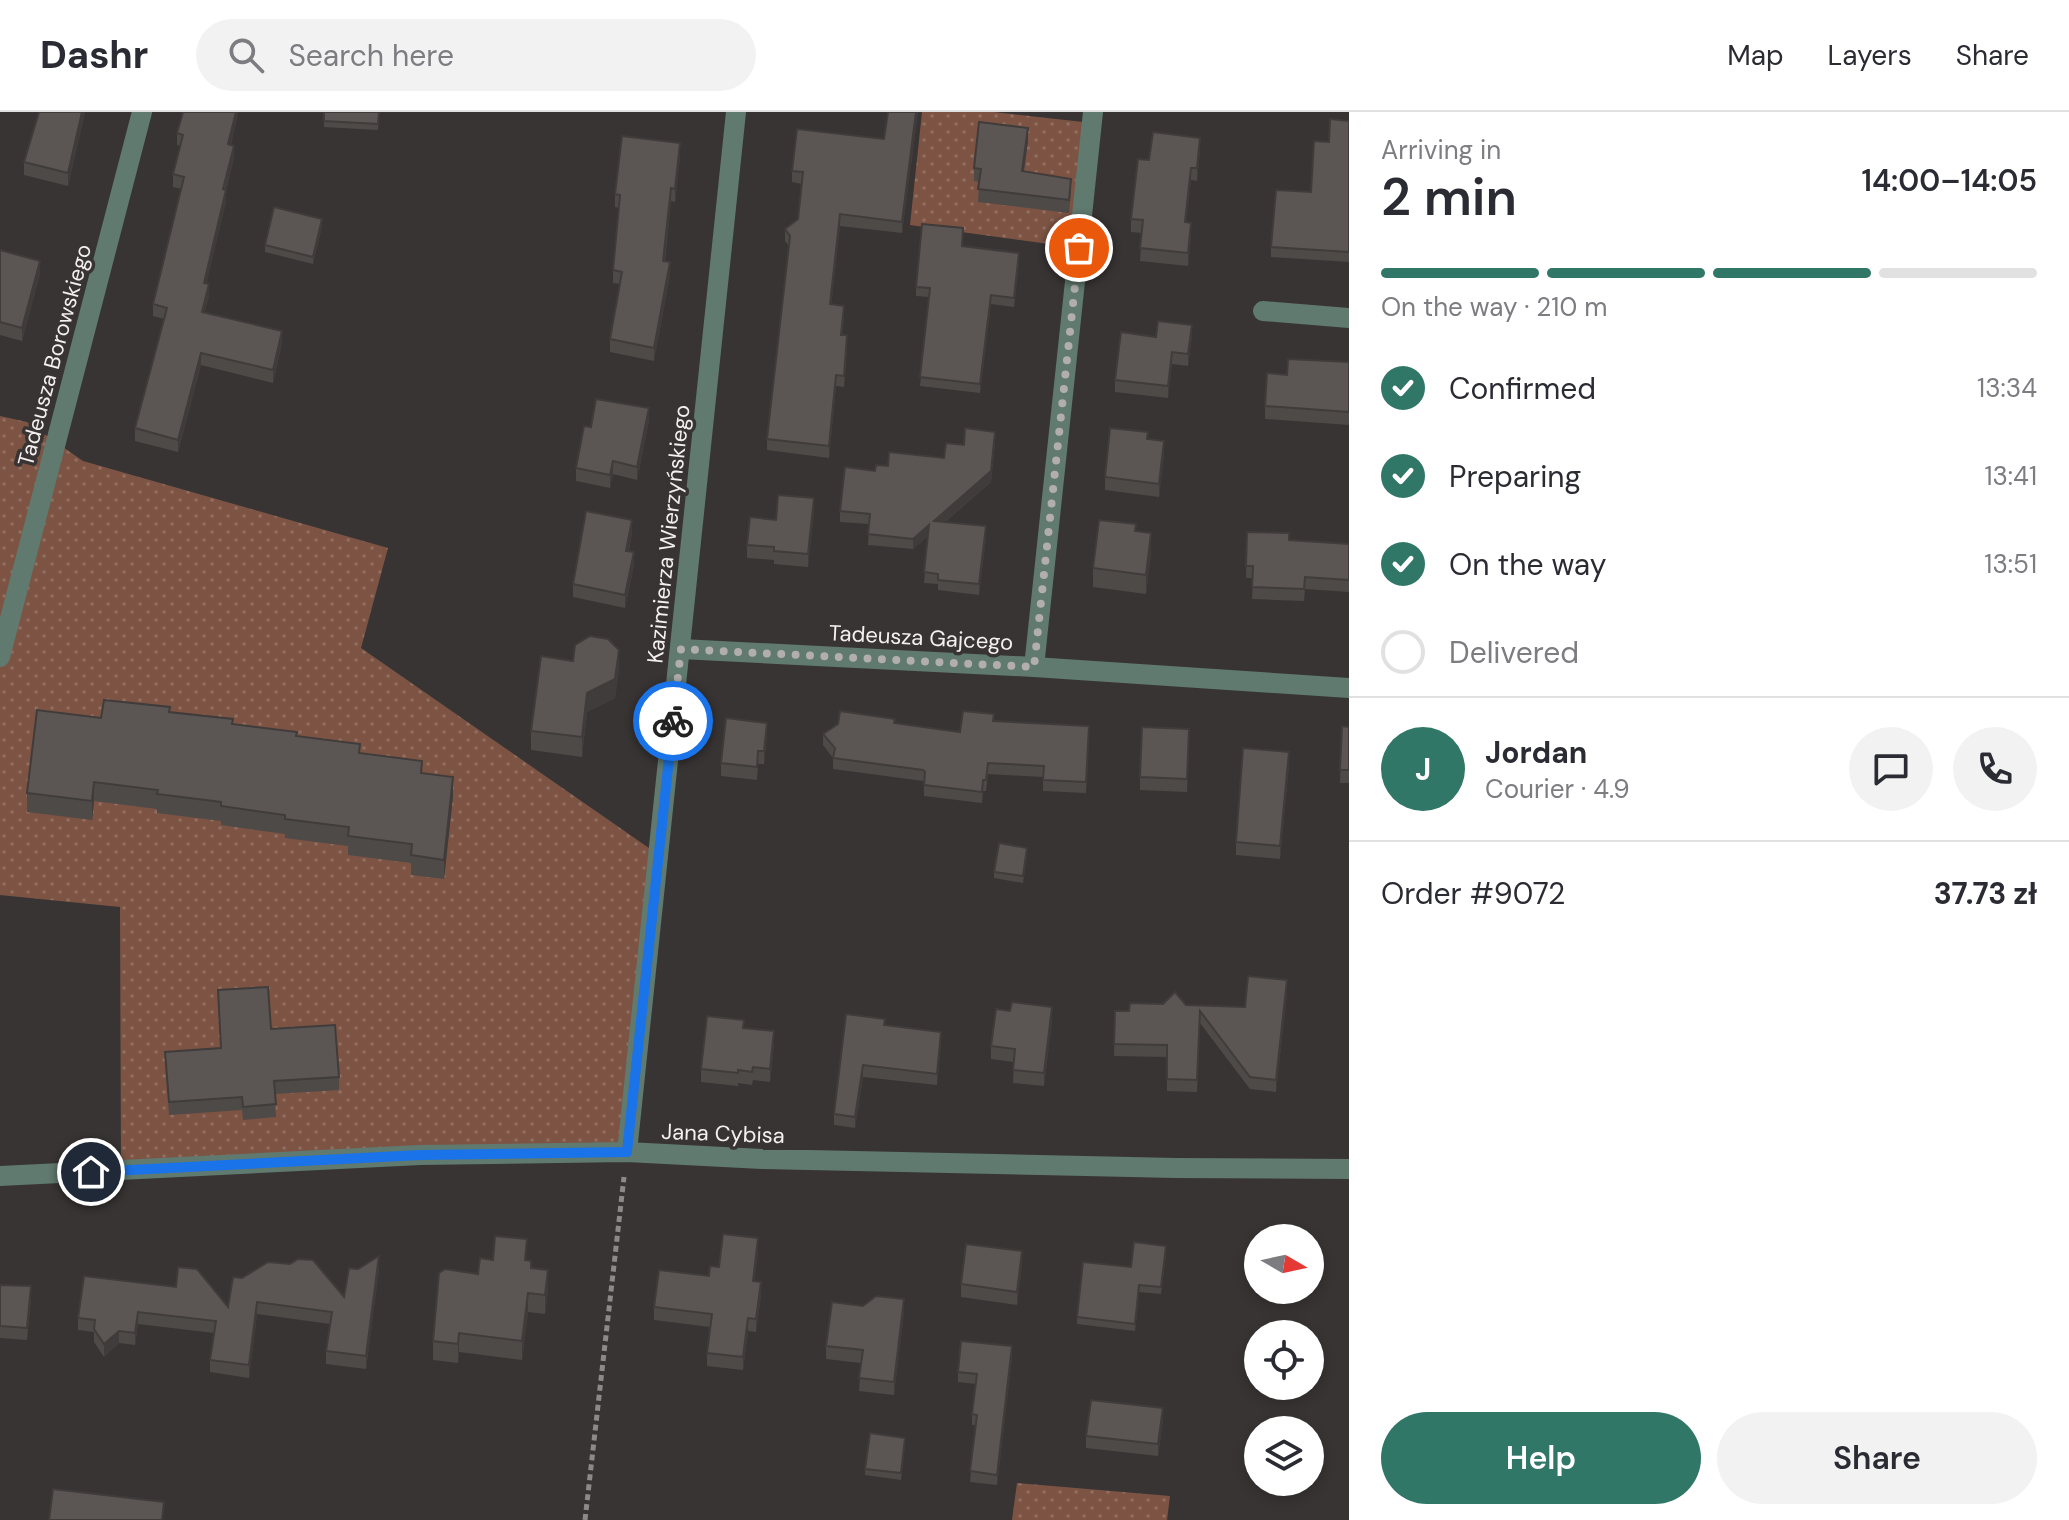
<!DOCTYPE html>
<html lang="en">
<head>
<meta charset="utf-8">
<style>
  :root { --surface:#fff; --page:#f2f2f3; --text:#2b2b33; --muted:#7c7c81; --line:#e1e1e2; --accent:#317767 }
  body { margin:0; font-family:"DM Sans",sans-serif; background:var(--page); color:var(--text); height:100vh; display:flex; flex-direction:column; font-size:30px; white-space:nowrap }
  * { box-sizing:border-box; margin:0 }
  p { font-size:26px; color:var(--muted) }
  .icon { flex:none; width:44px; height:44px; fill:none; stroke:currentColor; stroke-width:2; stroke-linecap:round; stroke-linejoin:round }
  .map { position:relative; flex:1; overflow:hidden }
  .side { display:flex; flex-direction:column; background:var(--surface); width:720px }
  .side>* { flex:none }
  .needle { width:52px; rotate:99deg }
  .buttons { position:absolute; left:1244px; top:1112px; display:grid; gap:16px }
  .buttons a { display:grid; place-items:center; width:80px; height:80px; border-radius:50%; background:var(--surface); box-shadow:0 4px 12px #0003; font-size:40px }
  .pin { position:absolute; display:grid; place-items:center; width:68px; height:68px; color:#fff; margin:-34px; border:4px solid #fff; border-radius:50%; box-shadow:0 2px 8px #0007 }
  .courier { position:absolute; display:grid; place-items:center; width:80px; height:80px; margin:-40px; border:6px solid #1a73e8; border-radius:50%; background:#fff; color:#222; box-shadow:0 2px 10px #0007 }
  .headline em { font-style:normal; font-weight:600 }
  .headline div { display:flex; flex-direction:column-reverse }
  .headline { display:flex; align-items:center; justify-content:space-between; height:136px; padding:0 32px }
  h1 { font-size:52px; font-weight:600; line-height:60px }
  .bar { display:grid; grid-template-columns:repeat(4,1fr); gap:12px 8px; align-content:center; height:96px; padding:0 32px }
  .bar i { height:10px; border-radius:6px; background:var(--line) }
  .bar .on { background:var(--accent) }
  .bar p { grid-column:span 4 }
  .line { display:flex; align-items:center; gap:20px; padding:0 32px; border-top:2px solid var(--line) }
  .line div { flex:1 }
  .round { display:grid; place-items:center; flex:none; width:84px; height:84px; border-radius:42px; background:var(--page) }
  ol { padding:0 32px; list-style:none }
  li { display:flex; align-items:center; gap:24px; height:88px }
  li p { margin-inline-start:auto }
  li .icon { padding:8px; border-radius:50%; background:var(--accent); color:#fff; stroke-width:4 }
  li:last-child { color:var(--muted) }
  li i { width:44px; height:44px; border:4px solid var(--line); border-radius:50% }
  .button { display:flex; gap:16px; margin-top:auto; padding:16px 32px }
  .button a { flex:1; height:92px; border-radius:48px; background:var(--accent); color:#fff; font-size:32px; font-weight:600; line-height:92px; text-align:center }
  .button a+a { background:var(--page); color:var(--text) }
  header { display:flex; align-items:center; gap:48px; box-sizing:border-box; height:112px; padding:0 40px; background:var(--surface); border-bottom:2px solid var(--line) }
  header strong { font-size:38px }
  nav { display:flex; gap:44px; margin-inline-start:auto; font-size:28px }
  .search { width:560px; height:72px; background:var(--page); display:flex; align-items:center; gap:20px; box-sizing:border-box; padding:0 28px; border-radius:44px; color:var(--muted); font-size:30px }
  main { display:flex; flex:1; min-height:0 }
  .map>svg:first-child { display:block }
  .grass { fill:url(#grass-dots) }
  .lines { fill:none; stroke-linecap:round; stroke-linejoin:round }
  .path { stroke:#8c8988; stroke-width:5; stroke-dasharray:6 4; stroke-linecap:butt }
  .street { stroke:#607a6f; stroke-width:20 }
  .wall { fill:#4e4a48 }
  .shaded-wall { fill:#403c3b }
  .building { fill:#5b5654; stroke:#403c3b; stroke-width:2 }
  .done { stroke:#b2aead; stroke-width:8; stroke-dasharray:0 14.4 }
  .route { stroke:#1a73e8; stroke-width:10 }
  .labels { text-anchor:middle; stroke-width:7; stroke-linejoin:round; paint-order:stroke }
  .street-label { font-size:22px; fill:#f3f0ef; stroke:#383433 }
</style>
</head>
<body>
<header>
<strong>Dashr</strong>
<div class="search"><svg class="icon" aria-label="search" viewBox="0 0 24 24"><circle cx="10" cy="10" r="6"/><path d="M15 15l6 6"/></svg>Search here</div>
<nav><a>Map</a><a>Layers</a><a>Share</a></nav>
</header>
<main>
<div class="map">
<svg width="1349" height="1408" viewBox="0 0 1349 1408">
  <defs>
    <pattern id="grass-dots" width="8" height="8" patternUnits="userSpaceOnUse" patternTransform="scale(2)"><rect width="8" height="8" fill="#7d5444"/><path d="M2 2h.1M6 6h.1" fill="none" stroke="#906d5f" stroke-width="1.8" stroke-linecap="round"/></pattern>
  </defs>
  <rect width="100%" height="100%" fill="#383433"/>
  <g class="grass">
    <path d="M922 0H994L1092 11 1079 136 910 113Z"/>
    <path d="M0 304 27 310 83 349 388 436 361 536 659 743 627 1040 121 1058 120 795 0 783Z"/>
    <path d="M1017 1371 1170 1384 1167 1408H1012Z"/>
  </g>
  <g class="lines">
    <path class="path" d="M585 1408 624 1065"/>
    <g class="street">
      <path d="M1263 199 1349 206"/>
      <path d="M681 537 1034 555 1349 576"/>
      <path d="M0 545 142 0"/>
      <path d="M1034 555 1093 0"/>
      <path d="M627 1040 736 0"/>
      <path d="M0 1064 420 1043 627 1040 762 1047 1176 1056 1349 1057"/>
    </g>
  </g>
  <g class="wall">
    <path d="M39 0H85L68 74 24 63V50Z"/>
    <path d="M238 0 231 33 234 46 226 79V90L206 171 209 184 204 201 282 231 273 271 201 253 178 340 135 329V316L164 207 153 204V192L181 77 173 75V62L180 34 177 33V21Z"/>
    <path d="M324 0H379L378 18 324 15Z"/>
    <path d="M888 0H918L902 121 840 114 831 193 844 206 842 223 847 235 844 275 836 274 829 346 767 338V327L789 134 785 129V117L798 107 802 72 792 70V59L884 27Z"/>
    <path d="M1349 9V150L1271 145V135L1311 80 1329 30Z"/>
    <path d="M1028 29 1024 59 1071 80 1069 101 978 90 979 70 974 69V56Z"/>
    <path d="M1200 39 1197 69 1191 68 1186 110 1191 124 1188 154 1140 149 1142 121 1131 120V107L1149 48Z"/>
    <path d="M680 44 675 90 671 89 665 149 670 163 654 249 610 240V227L620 172 613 171V158L619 96 615 95V82Z"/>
    <path d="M322 114 313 152 265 140V133Z"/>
    <path d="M963 125V134L1019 150 1014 195 991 192 980 281 920 274 929 185 916 184V175Z"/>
    <path d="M0 138 40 162 22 229 0 223Z"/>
    <path d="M1192 224 1188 254 1172 252 1168 286 1115 280V268L1156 225Z"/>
    <path d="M1349 250V313L1265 307V294L1287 263Z"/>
    <path d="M649 309 637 368 613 362 610 376 576 369V356L591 315Z"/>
    <path d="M1148 327 1164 342 1159 385 1105 378V365Z"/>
    <path d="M995 330 991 370 945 410 986 424 979 483 938 478V472L924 471 928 424 913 437 868 433 869 412 840 410V399L875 359 888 354 944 346 964 333Z"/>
    <path d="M814 399 808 455 774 452V448L747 446V433L776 408Z"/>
    <path d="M1247 420 1289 428 1349 432V480L1305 477 1304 489 1252 487 1253 466H1246Z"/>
    <path d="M632 421 629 439 634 453 625 496 573 485V472Z"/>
    <path d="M1151 440 1146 482 1093 475V456Z"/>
    <path d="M619 557 615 586 587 600 582 645 531 638V619Z"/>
    <path d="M170 600 297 624 360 642 422 661 453 684 444 767 411 763V751L348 743V734L285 726V722L221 713V709L157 701V697L94 689 92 708 27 700V681L101 606Z"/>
    <path d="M994 609 1089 625 1086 681 1043 679V665L988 662 986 679H983L982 691 924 684V670L923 669 833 657V646L823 633V622L895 611 960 620Z"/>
    <path d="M1342 614 1349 615V671H1340Z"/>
    <path d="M767 624 764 652H758L757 668 721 664V651Z"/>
    <path d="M1189 630 1187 680 1140 678V665Z"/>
    <path d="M1289 653 1280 747 1236 743V730Z"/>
    <path d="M1027 742 1023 771 994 766V760Z"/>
    <path d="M218 878 339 965V978L275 982 276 1005 243 1008 242 998 169 1003 165 940 221 936Z"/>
    <path d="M1287 881 1276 980 1250 977 1200 911 1197 980 1167 979V945L1114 944 1115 899H1129L1186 893 1245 895Z"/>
    <path d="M1010 899 1052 908 1044 974 1013 971 1014 950 991 947V934Z"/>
    <path d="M885 913 941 931 937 973 863 965 855 1016 834 1013V1002Z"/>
    <path d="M744 916 774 932 770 970 753 968 752 973 738 971V974L701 970V957Z"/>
    <path d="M758 1139 754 1169 761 1183 756 1220 748 1219 743 1258 707 1254V1241L710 1215 654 1208V1195L709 1164 719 1155Z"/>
    <path d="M1166 1140 1161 1182 1139 1180 1135 1219 1077 1212V1205L1131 1155Z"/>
    <path d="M493 1148H527L548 1177 545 1202 528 1200 522 1248 459 1240 458 1251 433 1248V1229L478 1162Z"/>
    <path d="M1022 1152 1017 1193 961 1185V1172Z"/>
    <path d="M358 1157H379L366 1257 326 1252V1239L330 1212 257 1202 249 1266 210 1260V1248L214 1221 138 1212 135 1233 119 1231 104 1245 94 1230V1220L78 1218V1206L84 1164 228 1195 233 1165 344 1185Z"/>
    <path d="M0 1173 31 1186 27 1228 0 1226Z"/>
    <path d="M904 1200 894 1283 859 1279 861 1251 826 1247V1234Z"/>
    <path d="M1012 1245 997 1373 970 1370 975 1313H972V1302L976 1272 958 1270V1260Z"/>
    <path d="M1163 1308 1158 1344 1086 1336V1324Z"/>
    <path d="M905 1332 901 1368 865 1363V1357Z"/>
  </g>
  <g class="shaded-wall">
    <path d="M82 0H85L68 74V61Z"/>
    <path d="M236 0H238V4L228 44V32Z"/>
    <path d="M916 0H918L902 121V110Z"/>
    <path d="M1028 16V29L1022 72V59Z"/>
    <path d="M1200 26V39L1197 69V56Z"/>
    <path d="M680 31V44L675 90V77Z"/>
    <path d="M234 34V46L226 79V90L204 183V171Z"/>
    <path d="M1191 56V68L1185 123V110Z"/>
    <path d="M671 76V89L663 162V149Z"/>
    <path d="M840 102V114L830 204V192Z"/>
    <path d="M322 107V114L313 152V145Z"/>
    <path d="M1191 111V124L1188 154V141Z"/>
    <path d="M40 149V162L22 229V216Z"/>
    <path d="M670 150V163L654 249V236Z"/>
    <path d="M209 172V184L202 212V200Z"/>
    <path d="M991 183V192L980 281V272Z"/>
    <path d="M1192 213V224L1188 254V242Z"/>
    <path d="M282 219V231L273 271V258Z"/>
    <path d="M1172 240V252L1168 286V274Z"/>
    <path d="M201 241V253L178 340V328Z"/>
    <path d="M836 263V274L829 346V334Z"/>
    <path d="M649 296V309L637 368V355Z"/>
    <path d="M995 320 991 370 934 419V409Z"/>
    <path d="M1164 329V342L1159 385V372Z"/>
    <path d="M613 349V362L610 376V363Z"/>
    <path d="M814 386V399L808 455V442Z"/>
    <path d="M632 408V421L626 452V439Z"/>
    <path d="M929 413V423L913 437V427Z"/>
    <path d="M986 414V424L979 483V472Z"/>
    <path d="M1151 421V440L1146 482V463Z"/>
    <path d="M634 440V453L625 496V483Z"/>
    <path d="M619 538V557L615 586 587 600 582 645V625L587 581Z"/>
    <path d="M767 611V624L764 652V639Z"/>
    <path d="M1289 640V653L1280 747V734Z"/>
    <path d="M453 665V684L444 767V748Z"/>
    <path d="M94 670V689L92 708V689Z"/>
    <path d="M1287 868V881L1276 980V968Z"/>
    <path d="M1052 895V908L1044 974V961Z"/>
    <path d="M774 919V932L770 970V957Z"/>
    <path d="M941 920V931L937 973V962Z"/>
    <path d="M863 953V965L855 1016V1005Z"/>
    <path d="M758 1126V1139L753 1182V1169Z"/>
    <path d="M1022 1139V1152L1017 1193V1180Z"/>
    <path d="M379 1144V1157L366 1257V1244Z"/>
    <path d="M548 1158V1177L545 1202V1183Z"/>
    <path d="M761 1170V1183L756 1220V1207Z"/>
    <path d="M528 1181V1200L522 1248V1229Z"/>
    <path d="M904 1187V1200L894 1283V1270Z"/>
    <path d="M257 1190V1202L249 1266V1253Z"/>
    <path d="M138 1200V1212L135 1233V1221Z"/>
    <path d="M748 1206V1219L743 1258V1245Z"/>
    <path d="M119 1219V1231L104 1245V1232Z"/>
    <path d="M459 1221V1240L458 1251V1232Z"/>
    <path d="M1012 1234V1245L997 1373V1363Z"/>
    <path d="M1163 1296V1308L1158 1344V1332Z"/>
  </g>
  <g class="building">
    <path d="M39 0H82L68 61 24 50Z"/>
    <path d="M183 0H236L228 32 234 34 223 77 226 78 204 171 209 172 202 200 282 219 273 258 201 241 178 328 135 316 167 196 153 192 184 65 173 62 183 23 177 21Z"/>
    <path d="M324 0H379L378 12 324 9Z"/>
    <path d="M888 0H916L902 110 840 102 830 192 844 194 841 223H847L844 264 836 263 829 334 767 327 790 124 785 117 798 107 803 60 792 59 797 17 884 27Z"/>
    <path d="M1330 7 1349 9V140L1271 135 1276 78 1311 80 1314 29 1329 30Z"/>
    <path d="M979 10 1028 16 1022 59 1071 67 1069 88 978 77 981 57 974 56Z"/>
    <path d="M1153 20 1200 26 1197 56H1191L1185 110 1191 111 1188 141 1140 136 1143 108 1131 107 1138 47 1149 48Z"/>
    <path d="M622 24 680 31 675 77 671 76 663 149 670 150 654 236 610 227 622 160 613 158 620 83 615 82Z"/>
    <path d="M274 95 322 107 313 145 265 133Z"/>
    <path d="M922 112 963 116 962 134 1019 141 1014 186 991 183 980 272 920 265 930 176 916 175Z"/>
    <path d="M0 138 40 149 22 216 0 210Z"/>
    <path d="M1158 209 1192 213 1188 242 1172 240 1168 274 1115 268 1121 220 1156 225Z"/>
    <path d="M1288 247 1349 250V300L1265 294 1267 261 1287 263Z"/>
    <path d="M596 287 649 296 637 355 613 349 610 363 576 356 584 314 591 315Z"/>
    <path d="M965 316 995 320 991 359 934 409 986 414 979 472 938 468V462L924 460 929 413 913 427 868 422 870 402 840 399 845 355 875 359 876 353 888 354 889 340 944 346 946 331 964 333Z"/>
    <path d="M1110 316 1148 320 1147 327 1164 329 1159 372 1105 365Z"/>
    <path d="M778 383 814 386 808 442 774 439V435L747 433 750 405 776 408Z"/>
    <path d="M586 399 632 408 626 439 634 440 625 483 573 472Z"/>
    <path d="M1099 408 1136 412 1135 419 1151 421 1146 463 1093 456Z"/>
    <path d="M1247 420 1289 421V428L1349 432V468L1305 465 1304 477 1252 475 1253 454H1246Z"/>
    <path d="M590 524 608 527 619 538 615 567 587 581 582 625 531 619 541 544 573 549 575 533Z"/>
    <path d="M104 588 170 595 169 600 233 607 232 612 297 620 296 624 360 632 359 641 422 649 421 661 453 665 444 748 411 743 412 732 348 724 349 715 285 707V703L221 694V690L157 682 158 678 94 670 92 689 27 681 37 598 101 606Z"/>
    <path d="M840 599 895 607 894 611 960 620 963 599 994 602 993 609 1089 614 1086 670 1043 668 1044 654 988 651 986 668H983L982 680 924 673 925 660 923 658 833 646 835 636 823 622 838 612Z"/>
    <path d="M726 606 767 611 764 639H758L757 655 721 651Z"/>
    <path d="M1342 614 1349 615V658H1340Z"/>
    <path d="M1142 615 1189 617 1187 667 1140 665Z"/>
    <path d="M1243 636 1289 640 1280 734 1236 730Z"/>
    <path d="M999 731 1027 736 1023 764 994 760Z"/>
    <path d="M1248 864 1287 868 1276 968 1250 965 1200 899 1197 968 1167 967V933L1114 932 1115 899H1129L1130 891 1163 892 1175 880 1186 893 1245 895Z"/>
    <path d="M268 875 271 917 335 913 339 965 274 969 276 992 243 995 242 985 169 990 165 940 221 936 218 878Z"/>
    <path d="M1012 890 1052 895 1044 961 1013 958 1015 937 991 934 996 897 1010 899Z"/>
    <path d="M846 902 885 907 884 913 941 920 937 962 863 953 855 1005 834 1002Z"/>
    <path d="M707 904 744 908 743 916 774 919 770 957 753 955 752 960 738 958V961L701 957Z"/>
    <path d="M723 1122 758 1126 753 1169 761 1170 756 1207 748 1206 743 1245 707 1241 712 1202 654 1195 659 1158 709 1164 710 1154 719 1155Z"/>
    <path d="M495 1124 527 1127 525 1148 531 1149V1156L548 1158 545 1183 528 1181 522 1229 459 1221 458 1232 433 1229 439 1161 445 1157 478 1162 480 1146 493 1148Z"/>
    <path d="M1134 1130 1166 1134 1161 1175 1139 1173 1135 1212 1077 1205 1083 1150 1131 1155Z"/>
    <path d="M966 1132 1022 1139 1017 1180 961 1172Z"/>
    <path d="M379 1144 366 1244 326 1239 332 1200 257 1190 249 1253 210 1248 216 1209 138 1200 135 1221 119 1219 104 1232 94 1217 95 1208 78 1206 84 1164 176 1175 178 1155 197 1157 228 1195 233 1165 242 1166 268 1150 290 1152 298 1147 313 1148 344 1185 349 1156 358 1157Z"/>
    <path d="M0 1173 31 1174 27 1216 0 1214Z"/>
    <path d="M876 1184 904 1187 894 1270 859 1266 863 1238 826 1234 832 1190 863 1194Z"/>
    <path d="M961 1229 1012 1234 997 1363 970 1359 977 1303 972 1302 977 1262 958 1260Z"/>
    <path d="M1091 1288 1163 1296 1158 1332 1086 1324Z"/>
    <path d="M870 1321 905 1326 901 1361 865 1357Z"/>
    <path d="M53 1377 164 1390 162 1408H49Z"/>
  </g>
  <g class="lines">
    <path class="done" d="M673 609 681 537 1034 555 1079 136"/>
    <path class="route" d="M91 1060 420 1043 627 1040 673 609"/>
  </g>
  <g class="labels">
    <g class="street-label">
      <text transform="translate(54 243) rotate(-75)" y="8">Tadeusza Borowskiego</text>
      <text transform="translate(668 422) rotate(-84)" y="8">Kazimierza Wierzyńskiego</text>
      <text transform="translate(921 525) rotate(3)" y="8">Tadeusza Gajcego</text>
      <text transform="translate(723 1021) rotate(2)" y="8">Jana Cybisa</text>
    </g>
  </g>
</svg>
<div class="buttons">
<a><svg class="needle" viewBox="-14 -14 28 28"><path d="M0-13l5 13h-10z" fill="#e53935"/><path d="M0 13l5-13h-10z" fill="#7c7c81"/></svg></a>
<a><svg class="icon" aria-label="locate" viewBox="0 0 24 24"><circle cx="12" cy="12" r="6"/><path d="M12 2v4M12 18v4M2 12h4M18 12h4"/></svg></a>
<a><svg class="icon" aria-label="layers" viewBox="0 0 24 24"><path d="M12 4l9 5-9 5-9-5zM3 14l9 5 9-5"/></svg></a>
</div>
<div class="pin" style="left:1079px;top:136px;background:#ea580c"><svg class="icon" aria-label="bag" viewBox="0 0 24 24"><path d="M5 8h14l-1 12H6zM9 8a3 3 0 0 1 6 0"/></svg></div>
<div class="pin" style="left:91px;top:1060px;background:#1f2937"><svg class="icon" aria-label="home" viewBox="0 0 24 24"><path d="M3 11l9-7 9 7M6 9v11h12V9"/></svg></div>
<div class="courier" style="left:673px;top:609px"><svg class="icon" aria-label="bike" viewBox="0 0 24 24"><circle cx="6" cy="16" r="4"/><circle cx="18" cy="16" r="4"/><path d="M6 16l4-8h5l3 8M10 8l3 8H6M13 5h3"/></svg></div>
</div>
<section class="side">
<div class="headline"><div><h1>2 min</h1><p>Arriving in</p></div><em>14:00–14:05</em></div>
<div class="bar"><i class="on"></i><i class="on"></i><i class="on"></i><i></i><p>On the way · 210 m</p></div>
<ol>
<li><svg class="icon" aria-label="check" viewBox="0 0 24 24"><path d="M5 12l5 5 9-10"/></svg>Confirmed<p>13:34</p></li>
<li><svg class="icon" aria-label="check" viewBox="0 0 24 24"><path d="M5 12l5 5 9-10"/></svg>Preparing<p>13:41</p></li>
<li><svg class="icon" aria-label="check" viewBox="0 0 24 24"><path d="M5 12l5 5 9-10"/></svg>On the way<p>13:51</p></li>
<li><i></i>Delivered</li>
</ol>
<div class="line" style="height:144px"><b class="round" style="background:var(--accent);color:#fff">J</b><div><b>Jordan</b><p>Courier · 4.9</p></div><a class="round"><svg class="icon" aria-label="chat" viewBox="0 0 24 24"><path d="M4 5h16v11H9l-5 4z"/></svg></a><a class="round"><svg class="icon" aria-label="phone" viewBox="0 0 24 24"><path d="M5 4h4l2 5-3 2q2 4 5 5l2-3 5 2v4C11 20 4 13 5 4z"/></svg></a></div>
<div class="line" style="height:104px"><div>Order #9072</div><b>37.73 zł</b></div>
<div class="button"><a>Help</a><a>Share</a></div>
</section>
</main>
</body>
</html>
